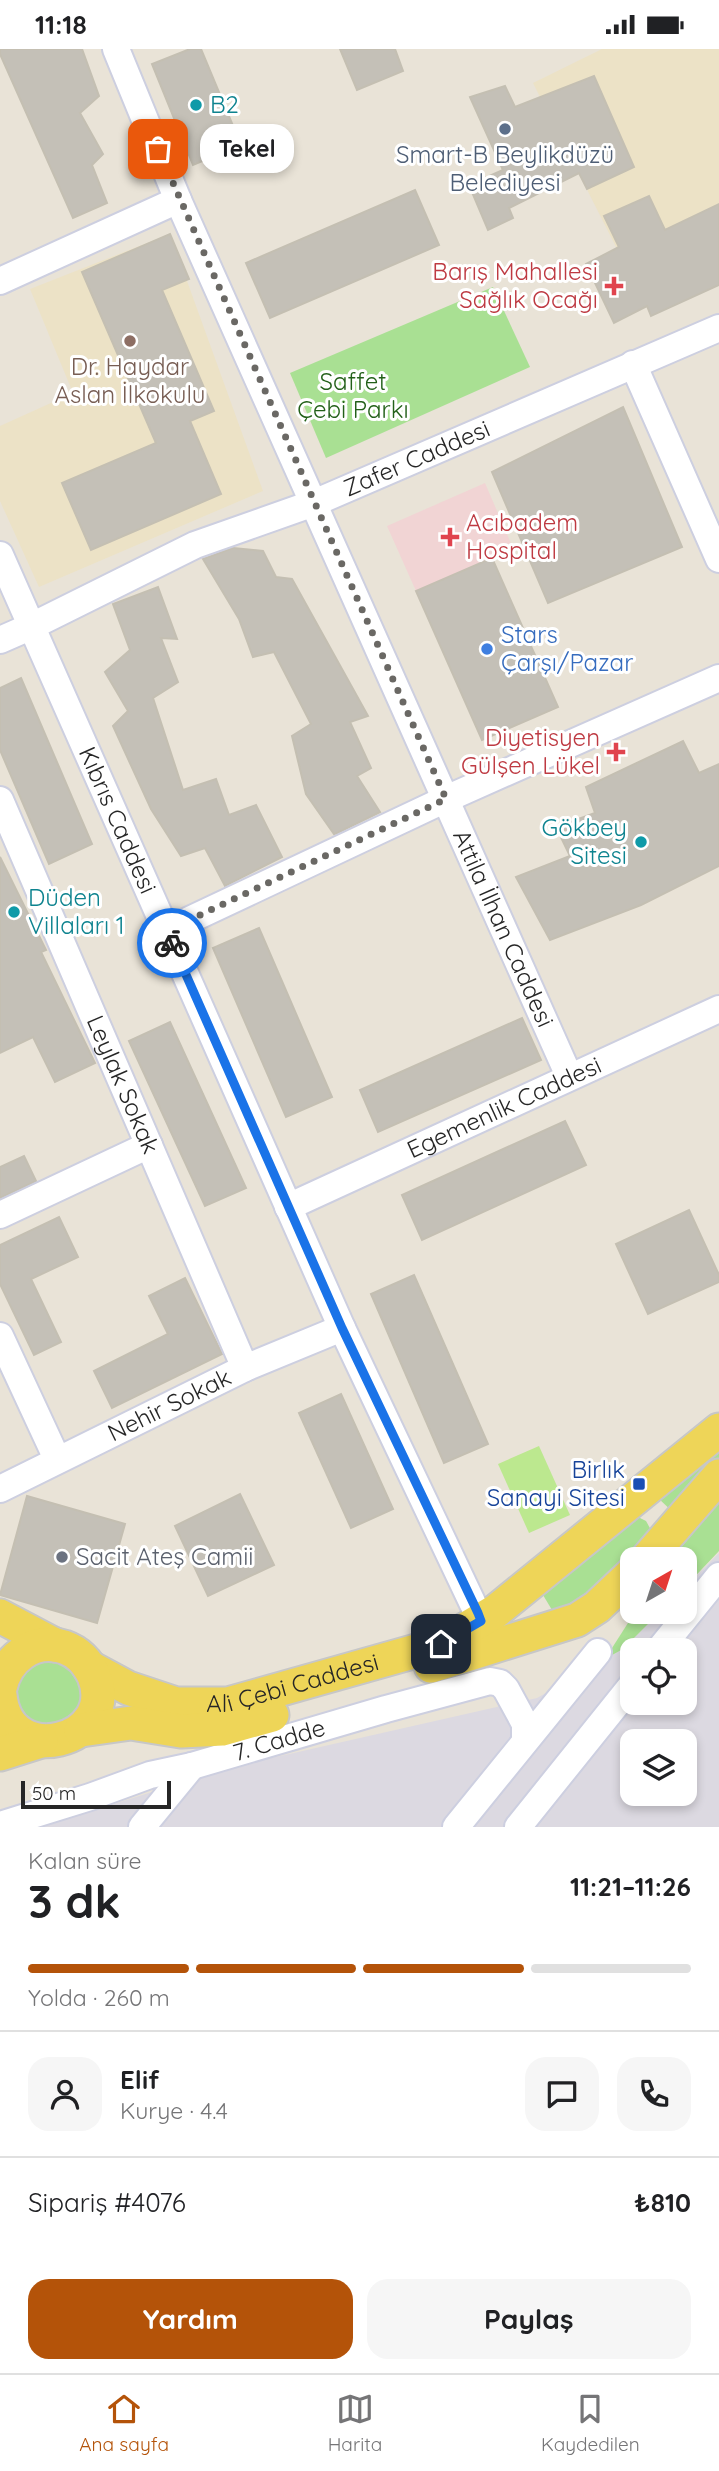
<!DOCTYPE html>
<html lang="tr">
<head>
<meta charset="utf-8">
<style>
  :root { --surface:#fff; --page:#f6f6f6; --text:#202124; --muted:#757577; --line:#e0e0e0; --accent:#b45309 }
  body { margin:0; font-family:Quicksand,sans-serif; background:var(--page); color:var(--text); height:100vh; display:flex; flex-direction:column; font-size:26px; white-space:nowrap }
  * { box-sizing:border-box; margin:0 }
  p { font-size:23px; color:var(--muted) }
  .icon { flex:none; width:38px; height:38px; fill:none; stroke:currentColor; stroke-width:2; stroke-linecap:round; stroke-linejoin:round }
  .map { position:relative; height:1778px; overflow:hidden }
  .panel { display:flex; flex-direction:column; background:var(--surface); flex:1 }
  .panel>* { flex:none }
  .needle { width:46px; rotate:39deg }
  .fabs { position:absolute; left:620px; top:1498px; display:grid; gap:14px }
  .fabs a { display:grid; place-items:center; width:77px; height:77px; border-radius:14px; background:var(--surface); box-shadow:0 4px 10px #0003; font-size:35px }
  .scale { position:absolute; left:21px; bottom:18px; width:150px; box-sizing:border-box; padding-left:7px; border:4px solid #262626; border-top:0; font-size:19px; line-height:24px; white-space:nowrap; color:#262626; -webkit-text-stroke:5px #fff; paint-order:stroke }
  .pin { position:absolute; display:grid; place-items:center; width:60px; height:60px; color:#fff; margin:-30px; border-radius:14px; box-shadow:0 4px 10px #0006 }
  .courier { position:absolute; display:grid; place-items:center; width:70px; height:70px; margin:-35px; border:5px solid #1a73e8; border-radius:50%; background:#fff; color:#222; box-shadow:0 2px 9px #0007 }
  .bubble { position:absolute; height:49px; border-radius:21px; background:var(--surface); box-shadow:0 4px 10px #0003; font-size:23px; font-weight:800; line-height:49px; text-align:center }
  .summary em { font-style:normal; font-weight:800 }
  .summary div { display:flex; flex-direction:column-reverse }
  .summary { display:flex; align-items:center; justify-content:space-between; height:119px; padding:0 28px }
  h1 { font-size:46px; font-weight:800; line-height:52px }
  .bar { display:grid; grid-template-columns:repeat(4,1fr); gap:10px 7px; align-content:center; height:84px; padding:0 28px }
  .bar i { height:9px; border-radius:5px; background:var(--line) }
  .bar .current { background:var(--accent) }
  .bar p { grid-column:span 4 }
  .line { display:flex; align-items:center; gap:18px; padding:0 28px; border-top:2px solid var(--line) }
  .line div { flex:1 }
  .round { display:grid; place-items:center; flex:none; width:74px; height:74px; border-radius:21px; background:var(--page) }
  .button { display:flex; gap:14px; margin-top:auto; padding:14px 28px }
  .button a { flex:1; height:80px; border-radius:21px; background:var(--accent); color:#fff; font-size:28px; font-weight:800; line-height:80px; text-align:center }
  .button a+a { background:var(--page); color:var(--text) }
  .status { display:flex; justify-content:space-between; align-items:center; height:49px; padding:0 35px; background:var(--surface); direction:ltr }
  .status svg { height:19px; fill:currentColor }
  .dock { display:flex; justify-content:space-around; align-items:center; height:98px; border-top:2px solid var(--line); background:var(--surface); font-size:19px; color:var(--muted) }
  .dock a { display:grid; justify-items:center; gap:4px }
  .dock .current { color:var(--accent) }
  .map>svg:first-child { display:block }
  .industrial { fill:#dcd9e1; fill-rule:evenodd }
  .education { fill:#ece2c6 }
  .medical { fill:#f1d4d4 }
  .green { fill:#a9e093 }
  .pitch { fill:#bce88f }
  .building { fill:#c4c0b7; stroke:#c4bfb2; stroke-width:2 }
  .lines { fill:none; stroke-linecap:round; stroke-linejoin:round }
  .minor-casing { stroke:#cdcfe0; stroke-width:30 }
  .major-casing { stroke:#c7c7c7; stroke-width:37 }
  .minor { stroke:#fff; stroke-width:26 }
  .major { stroke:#eed558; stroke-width:33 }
  .done { stroke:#6a6864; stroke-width:7; stroke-dasharray:0 12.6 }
  .route { stroke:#1a73e8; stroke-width:9 }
  .culture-dot { fill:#0f9aa8; stroke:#fff; stroke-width:2.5 }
  .service-dot { fill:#5c6f8a; stroke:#fff; stroke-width:2.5 }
  .health-dot { fill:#e0444e; stroke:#fff; stroke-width:2.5 }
  .education-dot { fill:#8d6e63; stroke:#fff; stroke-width:2.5 }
  .shop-dot { fill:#3f7fe0; stroke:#fff; stroke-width:2.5 }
  .transit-dot { fill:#1a4fb4; stroke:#fff; stroke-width:2.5 }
  .worship-dot { fill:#6b7280; stroke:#fff; stroke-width:2.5 }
  .labels { text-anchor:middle; stroke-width:6; stroke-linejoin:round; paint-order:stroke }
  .culture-label { font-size:24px; fill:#0d838f; stroke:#fff; text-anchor:start }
  .service-label { font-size:24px; fill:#4e5e75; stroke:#fff }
  .health-label { font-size:24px; fill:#be3a42; stroke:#fff; text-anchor:end }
  .education-label { font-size:24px; fill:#785e54; stroke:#fff }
  .park-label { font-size:24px; fill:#236019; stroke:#fff }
  .street-label { font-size:24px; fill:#262626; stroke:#fff }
  .shop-label { font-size:24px; fill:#366cbe; stroke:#fff; text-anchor:start }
  .transit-label { font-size:24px; fill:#164399; stroke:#fff; text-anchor:end }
  .worship-label { font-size:24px; fill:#5b616d; stroke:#fff; text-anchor:start }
</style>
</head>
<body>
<div class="status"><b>11:18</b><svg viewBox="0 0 49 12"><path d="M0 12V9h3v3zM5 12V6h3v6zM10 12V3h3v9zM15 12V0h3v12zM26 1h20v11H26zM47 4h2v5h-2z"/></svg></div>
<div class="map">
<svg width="719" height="1778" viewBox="0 0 719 1778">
  <rect width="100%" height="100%" fill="#e9e3d7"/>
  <path class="industrial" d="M719 1504V1778H43L223 1720 537 1649 623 1600 660 1563H684V1539ZM632 1601H684V1654H632ZM632 1692H684V1745H632Z"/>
  <g class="education">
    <path d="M602 0H719V235L651 267 533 34Z"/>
    <path d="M170 185 263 442 39 538 0 452V377L73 344 30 240Z"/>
  </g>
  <path class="medical" d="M485 434 513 499 416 542 387 477Z"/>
  <g class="green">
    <path d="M493 238 530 318 326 409 290 324Z"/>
    <path d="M719 1398V1412L675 1465 658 1449Z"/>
    <path d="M719 1451V1502L684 1539V1510H672Z"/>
    <path d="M640 1469 646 1472 651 1481 647 1498 563 1565 552 1561 543 1546 544 1541 631 1470Z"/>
    <path d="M635 1563H660L623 1600 605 1610Z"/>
    <path d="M58 1611 70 1617 86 1638 79 1661 68 1671 53 1676 38 1677 17 1662 14 1633 33 1614Z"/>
  </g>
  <path class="pitch" d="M539 1397 570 1466 529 1484 498 1415Z"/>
  <g class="building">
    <path d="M0 0H82L99 47 80 64 103 105 92 116 107 154 73 169 0 5Z"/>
    <path d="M190 0H201L241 96 193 116 152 15Z"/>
    <path d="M340 0H395L403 22 357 41Z"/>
    <path d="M594 27 634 118 587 140 579 124 509 159 513 169 488 181 469 136 503 121 470 48 505 37 515 58Z"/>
    <path d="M415 141 439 196 270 269 246 214Z"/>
    <path d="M649 147 665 181 719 155V236L651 267 647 257 614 274 586 215 619 198 604 167Z"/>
    <path d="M170 185 189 230 162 241 214 362 190 372 221 445 91 501 62 434 156 394 82 223Z"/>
    <path d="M623 358 682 498 548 554 492 423Z"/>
    <path d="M233 499 263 502 276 528 292 530 368 667 350 673 371 719 357 727 380 763 337 784 334 785 306 745 292 687 311 675 274 603 253 608 239 570 203 510Z"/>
    <path d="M492 509 558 658 482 691 416 542Z"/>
    <path d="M158 538 177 590 161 589 178 633 153 649 183 741 216 730 229 766 256 756 282 808 225 837 205 799 181 807 151 760 113 677 128 662 105 623 130 601 113 555Z"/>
    <path d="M21 629 92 795 49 815 0 701V639Z"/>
    <path d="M683 692 699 724 719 715V817L641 856 550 891 516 828 570 807 556 778 595 764 586 738Z"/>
    <path d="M0 808 46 901 41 903 95 1014 55 1033 33 988 0 1004Z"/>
    <path d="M259 879 332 1048 286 1068 213 899Z"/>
    <path d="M522 969 541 1011 378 1083 360 1041Z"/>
    <path d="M170 973 246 1139 205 1157 129 992Z"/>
    <path d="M565 1072 586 1116 422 1191 402 1146Z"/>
    <path d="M24 1107 36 1132 0 1149V1118Z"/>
    <path d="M689 1161 719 1226V1233L648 1265 616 1195Z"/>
    <path d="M59 1168 78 1208 31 1230 61 1293 34 1306 0 1235V1196Z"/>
    <path d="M414 1226 488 1395 444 1414 371 1245Z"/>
    <path d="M185 1229 222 1305 112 1359 94 1322 168 1285 149 1247Z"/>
    <path d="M341 1345 393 1460 351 1479 299 1364Z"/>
    <path d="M240 1445 274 1516 208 1547 175 1477Z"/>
    <path d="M27 1447 125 1475 97 1574 0 1546Z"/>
  </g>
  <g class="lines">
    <g class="minor-casing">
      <g id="minor">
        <path id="s1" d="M116 0 178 151 569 1027"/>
        <path d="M0 232 178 151"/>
        <path d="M633 315 719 510"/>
        <path id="s2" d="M0 506 342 1279 481 1572"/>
        <path id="s3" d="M0 591 32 577 195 496 314 454 719 279"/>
        <path id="s4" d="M0 751 245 1319"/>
        <path d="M166 882 446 750 719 629"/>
        <path id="s5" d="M288 1158 719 960"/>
        <path d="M0 1166 149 1096"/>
        <path d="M0 1287 57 1410"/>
        <path id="s6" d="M0 1440 245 1319 342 1279"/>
        <path d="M659 1601 719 1527"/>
        <path id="s7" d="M0 1776 90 1748 150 1726 192 1717 386 1660 490 1632 500 1634 506 1640 525 1675V1691"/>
        <path d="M142 1778 192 1717"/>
        <path d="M456 1778 598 1603"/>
        <path d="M518 1778 632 1636"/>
      </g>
    </g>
    <g class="major-casing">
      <g id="major">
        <path d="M647 1510 719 1427"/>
        <path d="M0 1567 55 1596"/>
        <path d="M431 1617 577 1571 597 1558 632 1525"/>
        <path id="s8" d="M89 1618 128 1639 176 1655H228L441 1595 496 1562 719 1381"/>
        <path d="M0 1639C6 1610 33 1588 64 1598 78 1603 88 1613 94 1627 120 1693 7 1723 0 1646"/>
        <path d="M81 1681 131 1674 181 1682 222 1680 272 1666"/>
        <path d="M0 1705 41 1692"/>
      </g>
    </g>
    <use href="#minor" class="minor"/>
    <use href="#major" class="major"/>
  </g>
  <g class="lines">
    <path class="done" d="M158 100 446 750 166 882 172 894"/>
    <path class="route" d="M172 894 342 1279 478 1564 481 1572 441 1595"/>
  </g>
  <g class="culture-dot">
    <circle cx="196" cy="56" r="7"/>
    <circle cx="641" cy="793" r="7"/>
    <circle cx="14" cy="863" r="7"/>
  </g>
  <circle class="service-dot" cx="505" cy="80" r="7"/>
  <g class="health-dot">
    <path d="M610.5 226.5h7v7h7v7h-7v7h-7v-7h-7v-7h7z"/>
    <path d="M446.5 477.5h7v7h7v7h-7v7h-7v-7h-7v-7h7z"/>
    <path d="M612.5 692.5h7v7h7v7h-7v7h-7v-7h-7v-7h7z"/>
  </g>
  <circle class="education-dot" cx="130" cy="292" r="7"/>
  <circle class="shop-dot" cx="487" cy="600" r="7"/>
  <rect class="transit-dot" x="632" y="1428" width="14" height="14" rx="3.5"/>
  <circle class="worship-dot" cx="62" cy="1508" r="7"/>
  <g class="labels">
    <g class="culture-label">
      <text x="210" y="64">B2</text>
      <text x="627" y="787" text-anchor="end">Gökbey<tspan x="627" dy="28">Sitesi</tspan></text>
      <text x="28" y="857">Düden<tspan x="28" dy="28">Villaları 1</tspan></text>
    </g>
    <g class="service-label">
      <text x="505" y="114">Smart-B Beylikdüzü<tspan x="505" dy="28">Belediyesi</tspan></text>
    </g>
    <g class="health-label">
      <text x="598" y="231">Barış Mahallesi<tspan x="598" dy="28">Sağlık Ocağı</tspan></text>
      <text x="466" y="482" text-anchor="start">Acıbadem<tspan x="466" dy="28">Hospital</tspan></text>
      <text x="600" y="697">Diyetisyen<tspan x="600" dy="28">Gülşen Lükel</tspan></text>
    </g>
    <g class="education-label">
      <text x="130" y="326">Dr. Haydar<tspan x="130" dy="28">Aslan İlkokulu</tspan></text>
    </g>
    <g class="park-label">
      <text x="353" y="341">Saffet<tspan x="353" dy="28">Çebi Parkı</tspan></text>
    </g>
    <g class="street-label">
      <text dy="8" stroke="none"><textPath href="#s3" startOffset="455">Zafer Caddesi</textPath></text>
      <text dy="8" stroke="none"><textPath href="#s2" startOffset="290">Kıbrıs Caddesi</textPath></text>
      <text dy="8" stroke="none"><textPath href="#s1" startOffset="961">Attila İlhan Caddesi</textPath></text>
      <text dy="8" stroke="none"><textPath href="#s4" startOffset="310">Leylak Sokak</textPath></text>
      <text dy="8" stroke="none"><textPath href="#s5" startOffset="238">Egemenlik Caddesi</textPath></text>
      <text dy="8" stroke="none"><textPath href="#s6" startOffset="189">Nehir Sokak</textPath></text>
      <text dy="8" stroke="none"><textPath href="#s8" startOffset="214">Ali Çebi Caddesi</textPath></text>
      <text dy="8" stroke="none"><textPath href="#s7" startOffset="292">7. Cadde</textPath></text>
    </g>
    <g class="shop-label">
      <text x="501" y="594">Stars<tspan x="501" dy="28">Çarşı/Pazar</tspan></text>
    </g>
    <g class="transit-label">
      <text x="625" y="1429">Birlık<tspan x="625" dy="28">Sanayi Sitesi</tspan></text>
    </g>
    <g class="worship-label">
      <text x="76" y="1516">Sacit Ateş Camii</text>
    </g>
  </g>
</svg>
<div class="fabs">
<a><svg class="needle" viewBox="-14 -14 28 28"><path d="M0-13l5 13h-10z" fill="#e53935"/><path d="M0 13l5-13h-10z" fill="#757577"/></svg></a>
<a><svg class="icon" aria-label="locate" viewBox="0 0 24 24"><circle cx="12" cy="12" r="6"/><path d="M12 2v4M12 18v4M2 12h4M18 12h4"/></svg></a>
<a><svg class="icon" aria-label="layers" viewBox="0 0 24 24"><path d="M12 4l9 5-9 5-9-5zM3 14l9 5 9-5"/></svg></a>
</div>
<div class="scale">50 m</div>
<div class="pin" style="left:158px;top:100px;background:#ea580c"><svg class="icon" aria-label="bag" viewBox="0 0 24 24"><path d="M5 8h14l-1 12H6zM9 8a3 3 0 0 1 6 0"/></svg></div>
<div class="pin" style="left:441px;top:1595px;background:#1f2937"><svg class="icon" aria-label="home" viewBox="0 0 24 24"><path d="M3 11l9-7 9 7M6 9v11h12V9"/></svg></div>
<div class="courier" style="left:172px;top:894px"><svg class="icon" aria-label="bike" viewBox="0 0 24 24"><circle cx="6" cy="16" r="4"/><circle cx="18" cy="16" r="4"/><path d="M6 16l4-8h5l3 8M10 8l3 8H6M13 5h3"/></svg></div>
<div class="bubble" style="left:200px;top:75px;width:94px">Tekel</div>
</div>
<section class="panel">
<div class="summary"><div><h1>3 dk</h1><p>Kalan süre</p></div><em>11:21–11:26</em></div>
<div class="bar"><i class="current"></i><i class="current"></i><i class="current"></i><i></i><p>Yolda · 260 m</p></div>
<div class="line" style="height:126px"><a class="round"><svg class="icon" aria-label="person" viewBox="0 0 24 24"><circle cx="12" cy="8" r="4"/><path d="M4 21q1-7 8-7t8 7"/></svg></a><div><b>Elif</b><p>Kurye · 4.4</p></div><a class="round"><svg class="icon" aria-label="chat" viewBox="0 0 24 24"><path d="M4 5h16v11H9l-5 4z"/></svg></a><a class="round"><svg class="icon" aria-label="phone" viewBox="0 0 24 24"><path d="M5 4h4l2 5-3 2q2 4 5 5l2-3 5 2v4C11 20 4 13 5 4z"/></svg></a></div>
<div class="line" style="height:91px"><div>Sipariş #4076</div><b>₺810</b></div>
<div class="button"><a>Yardım</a><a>Paylaş</a></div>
</section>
<nav class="dock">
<a class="current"><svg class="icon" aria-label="home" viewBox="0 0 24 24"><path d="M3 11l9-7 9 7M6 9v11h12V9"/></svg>Ana sayfa</a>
<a><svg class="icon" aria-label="map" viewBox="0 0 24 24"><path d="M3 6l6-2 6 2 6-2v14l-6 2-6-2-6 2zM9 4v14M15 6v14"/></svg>Harita</a>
<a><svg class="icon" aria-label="saved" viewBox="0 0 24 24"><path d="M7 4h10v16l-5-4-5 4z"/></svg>Kaydedilen</a>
</nav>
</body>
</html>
